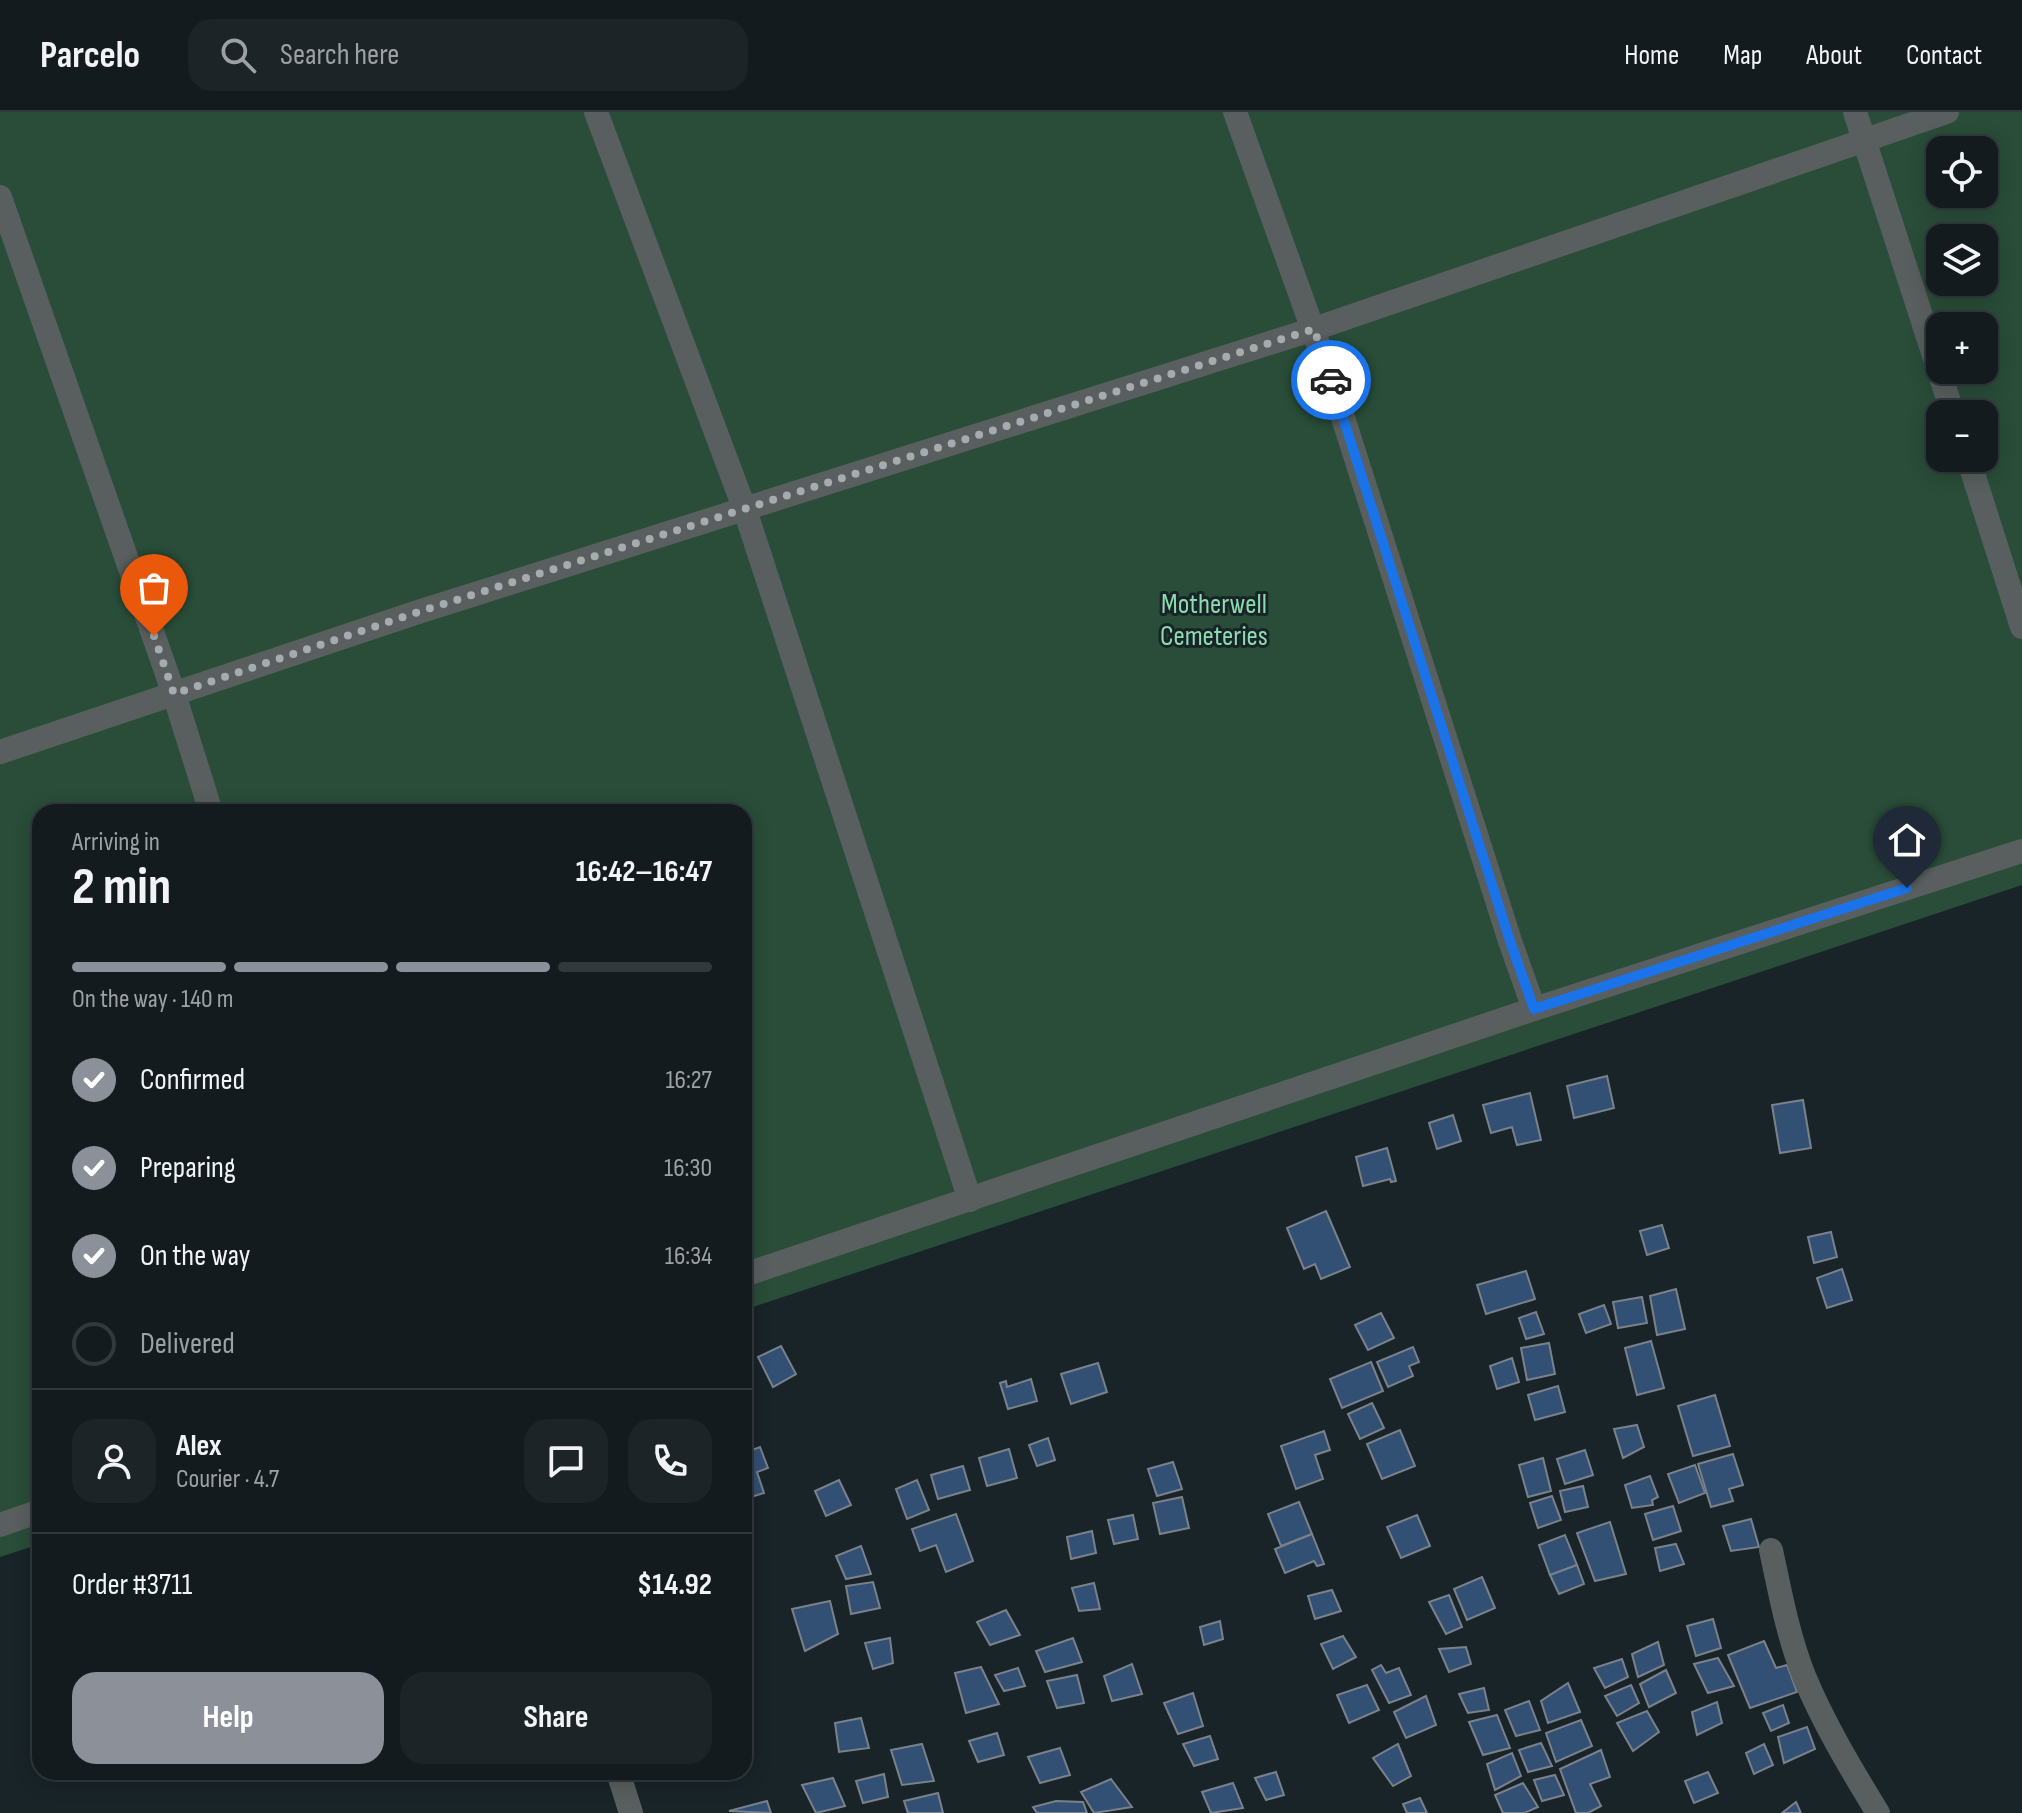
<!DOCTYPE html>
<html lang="en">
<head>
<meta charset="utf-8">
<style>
  :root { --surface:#131b1e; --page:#1c2427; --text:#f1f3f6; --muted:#9da1a4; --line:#32393c; --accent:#8c9099 }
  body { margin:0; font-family:"Sofia Sans Condensed",sans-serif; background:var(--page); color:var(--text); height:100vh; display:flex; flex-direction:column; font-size:30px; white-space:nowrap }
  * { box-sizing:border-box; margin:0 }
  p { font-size:26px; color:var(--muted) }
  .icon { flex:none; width:44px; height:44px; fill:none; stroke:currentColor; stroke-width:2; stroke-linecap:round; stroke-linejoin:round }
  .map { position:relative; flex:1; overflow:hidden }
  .sheet { position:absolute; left:32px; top:692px; width:720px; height:976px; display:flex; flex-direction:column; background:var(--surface); border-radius:24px; box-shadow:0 4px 20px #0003,0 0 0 2px var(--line) }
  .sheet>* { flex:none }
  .buttons { position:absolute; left:1926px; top:24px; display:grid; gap:16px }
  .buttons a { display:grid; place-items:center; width:72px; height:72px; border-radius:16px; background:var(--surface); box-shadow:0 4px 20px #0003,0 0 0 2px var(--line); font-size:40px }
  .pin { position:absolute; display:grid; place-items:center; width:68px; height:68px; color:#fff; margin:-82px -34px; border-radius:50% 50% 50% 0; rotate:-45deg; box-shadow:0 0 8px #0007 }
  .pin .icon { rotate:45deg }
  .courier { position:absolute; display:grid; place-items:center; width:80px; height:80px; margin:-40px; border:6px solid #1a73e8; border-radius:50%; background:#fff; color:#222; box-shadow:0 2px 10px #0007 }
  .summary em { font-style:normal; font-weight:700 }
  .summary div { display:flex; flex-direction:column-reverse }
  .summary { display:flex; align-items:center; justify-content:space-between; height:136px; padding:0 40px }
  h1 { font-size:52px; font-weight:700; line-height:60px }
  .bar { display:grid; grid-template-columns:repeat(4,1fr); gap:12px 8px; align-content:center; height:96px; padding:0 40px }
  .bar i { height:10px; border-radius:6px; background:var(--line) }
  .bar .on { background:var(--accent) }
  .bar p { grid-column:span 4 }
  .line { display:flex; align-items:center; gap:20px; padding:0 40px; border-top:2px solid var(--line) }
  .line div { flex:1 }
  .round { display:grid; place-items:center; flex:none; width:84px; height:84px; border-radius:24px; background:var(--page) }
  ol { padding:0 40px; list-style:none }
  li { display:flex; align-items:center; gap:24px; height:88px }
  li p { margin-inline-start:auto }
  li .icon { padding:8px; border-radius:50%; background:var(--accent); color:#fff; stroke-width:4 }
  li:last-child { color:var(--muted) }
  li i { width:44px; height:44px; border:4px solid var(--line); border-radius:50% }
  .primary-button { display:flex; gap:16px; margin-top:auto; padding:16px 40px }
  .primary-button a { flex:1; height:92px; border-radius:24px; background:var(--accent); color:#fff; font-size:32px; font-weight:700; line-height:92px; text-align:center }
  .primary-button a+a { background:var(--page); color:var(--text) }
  header { display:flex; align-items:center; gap:48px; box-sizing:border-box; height:112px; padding:0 40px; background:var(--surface); border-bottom:2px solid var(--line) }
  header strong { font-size:38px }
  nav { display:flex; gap:44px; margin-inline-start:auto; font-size:28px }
  .search { width:560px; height:72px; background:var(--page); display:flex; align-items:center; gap:20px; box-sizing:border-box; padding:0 28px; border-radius:24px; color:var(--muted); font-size:30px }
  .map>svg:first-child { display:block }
  .green { fill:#294d39; fill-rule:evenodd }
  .building { fill:#324f74; stroke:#7a818b; stroke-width:2 }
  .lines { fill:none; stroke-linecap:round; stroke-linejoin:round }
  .minor { stroke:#595f5e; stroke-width:24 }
  .done { stroke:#a4acb0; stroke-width:8; stroke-dasharray:0 14.4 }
  .route { stroke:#1a73e8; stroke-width:10 }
  .labels { text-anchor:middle; stroke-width:6; stroke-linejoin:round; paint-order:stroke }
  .park-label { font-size:28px; fill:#8cdcaf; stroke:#192428 }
</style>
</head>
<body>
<header>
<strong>Parcelo</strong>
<div class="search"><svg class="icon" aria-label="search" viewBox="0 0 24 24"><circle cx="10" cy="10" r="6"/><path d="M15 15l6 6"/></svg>Search here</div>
<nav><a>Home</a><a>Map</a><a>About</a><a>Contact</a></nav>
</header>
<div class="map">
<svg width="2022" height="1701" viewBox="0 0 2022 1701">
  <rect width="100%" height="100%" fill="#192428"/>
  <path class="green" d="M0 0H2022V773L744 1198V700H40V1432L0 1445ZM1940 38H1984V82H1940ZM1940 126H1984V170H1940ZM1940 214H1984V258H1940ZM1940 302H1984V346H1940Z"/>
  <g class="building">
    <path d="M1607 964 1614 996 1574 1006 1567 974Z"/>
    <path d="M1530 981 1541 1028 1517 1033 1512 1015 1491 1021 1483 993Z"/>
    <path d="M1803 988 1811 1036 1780 1041 1772 993Z"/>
    <path d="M1453 1003 1461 1029 1437 1037 1429 1011Z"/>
    <path d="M1387 1036 1396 1069 1391 1070 1390 1067 1363 1074 1356 1045Z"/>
    <path d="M1326 1099 1350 1155 1321 1167 1315 1152 1304 1157 1287 1116Z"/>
    <path d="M1662 1113 1669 1136 1647 1143 1640 1119Z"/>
    <path d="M1831 1120 1837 1145 1814 1151 1808 1125Z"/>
    <path d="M1842 1157 1852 1188 1827 1196 1817 1166Z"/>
    <path d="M1526 1159 1535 1187 1486 1202 1477 1173Z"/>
    <path d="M1676 1177 1685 1217 1657 1223 1650 1184Z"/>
    <path d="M1642 1185 1647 1211 1618 1216 1613 1190Z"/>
    <path d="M1604 1193 1611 1212 1586 1221 1579 1202Z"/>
    <path d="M1536 1200 1544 1222 1526 1227 1519 1206Z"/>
    <path d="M1381 1201 1394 1226 1368 1238 1355 1213Z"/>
    <path d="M1651 1229 1664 1276 1637 1283 1625 1236Z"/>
    <path d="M1549 1231 1555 1262 1527 1268 1521 1236Z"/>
    <path d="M781 1234 796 1262 773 1275 758 1245Z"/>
    <path d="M1413 1235 1419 1250 1409 1254 1413 1264 1388 1275 1377 1250Z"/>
    <path d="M1512 1246 1519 1270 1497 1277 1490 1254Z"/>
    <path d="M1371 1250 1383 1279 1342 1296 1330 1267Z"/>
    <path d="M1098 1251 1107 1280 1071 1292 1061 1262Z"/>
    <path d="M1031 1267 1037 1289 1008 1297 1000 1271 1006 1269 1007 1275Z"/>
    <path d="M1558 1274 1565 1300 1535 1308 1528 1283Z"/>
    <path d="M1715 1283 1730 1334 1693 1344 1678 1294Z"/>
    <path d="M1372 1291 1384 1316 1360 1327 1348 1302Z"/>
    <path d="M1637 1313 1644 1335 1623 1346 1614 1317Z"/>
    <path d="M1400 1318 1415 1354 1382 1367 1367 1332Z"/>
    <path d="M1324 1319 1330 1338 1315 1343 1323 1367 1296 1377 1281 1334Z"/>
    <path d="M1048 1326 1055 1348 1037 1354 1029 1333Z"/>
    <path d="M760 1335 768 1356 757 1360 764 1381 745 1387 744 1341Z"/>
    <path d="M1009 1337 1017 1366 987 1374 979 1346Z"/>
    <path d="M1585 1338 1593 1363 1565 1372 1557 1347Z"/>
    <path d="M1733 1342 1743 1373 1729 1377 1733 1389 1711 1395 1698 1352Z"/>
    <path d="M1543 1346 1551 1379 1528 1385 1519 1353Z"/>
    <path d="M1173 1350 1182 1377 1157 1384 1148 1357Z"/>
    <path d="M1695 1353 1705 1381 1679 1391 1668 1362Z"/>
    <path d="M963 1354 970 1378 938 1387 931 1363Z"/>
    <path d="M1650 1364 1658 1385 1652 1388 1653 1393 1632 1396 1625 1373Z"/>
    <path d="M839 1368 851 1393 826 1404 815 1379Z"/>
    <path d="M917 1368 929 1398 907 1407 896 1377Z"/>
    <path d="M1583 1374 1588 1395 1565 1400 1560 1379Z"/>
    <path d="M1552 1384 1561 1408 1538 1416 1530 1391Z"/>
    <path d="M1182 1385 1189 1416 1160 1422 1153 1391Z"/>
    <path d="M1299 1390 1312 1422 1281 1434 1268 1402Z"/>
    <path d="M1673 1394 1681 1419 1653 1428 1645 1402Z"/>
    <path d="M956 1402 973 1449 946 1460 936 1433 920 1439 912 1417Z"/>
    <path d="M1133 1403 1138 1427 1114 1432 1108 1408Z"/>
    <path d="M1417 1403 1430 1434 1401 1446 1387 1415Z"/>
    <path d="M1751 1407 1759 1435 1731 1439 1723 1414Z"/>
    <path d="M1610 1410 1626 1462 1595 1469 1577 1421Z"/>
    <path d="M1092 1419 1096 1441 1071 1447 1067 1425Z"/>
    <path d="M1312 1422 1324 1452 1317 1454 1314 1449 1285 1461 1275 1437Z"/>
    <path d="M1565 1423 1577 1453 1550 1463 1539 1433Z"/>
    <path d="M1676 1432 1684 1452 1660 1459 1655 1436Z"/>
    <path d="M861 1434 871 1462 846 1467 836 1444Z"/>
    <path d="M1577 1453 1584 1472 1559 1482 1550 1463Z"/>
    <path d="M1482 1465 1495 1496 1467 1508 1454 1477Z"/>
    <path d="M873 1470 880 1496 851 1502 846 1474Z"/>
    <path d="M1094 1471 1100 1497 1079 1499 1072 1476Z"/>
    <path d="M1332 1478 1341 1499 1315 1507 1308 1484Z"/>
    <path d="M1449 1483 1462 1515 1446 1522 1429 1490Z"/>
    <path d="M830 1489 838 1522 805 1539 792 1497Z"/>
    <path d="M1006 1498 1020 1523 990 1533 977 1510Z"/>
    <path d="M1713 1507 1721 1536 1696 1544 1687 1514Z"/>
    <path d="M1220 1509 1223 1527 1204 1533 1200 1515Z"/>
    <path d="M1343 1524 1356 1545 1333 1557 1321 1532Z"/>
    <path d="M890 1526 893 1551 873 1557 865 1531Z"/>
    <path d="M1073 1526 1082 1550 1045 1560 1036 1539Z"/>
    <path d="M1764 1529 1776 1556 1787 1553 1797 1580 1750 1596 1728 1543Z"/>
    <path d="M1658 1530 1664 1553 1638 1565 1632 1542Z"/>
    <path d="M1466 1535 1471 1552 1449 1560 1439 1537Z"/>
    <path d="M1718 1546 1734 1574 1708 1581 1694 1552Z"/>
    <path d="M1622 1547 1628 1565 1605 1576 1594 1556Z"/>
    <path d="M1132 1552 1142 1582 1112 1589 1104 1564Z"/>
    <path d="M1381 1553 1386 1561 1399 1556 1411 1583 1389 1591 1372 1558Z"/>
    <path d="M981 1555 999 1592 966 1601 955 1561Z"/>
    <path d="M1018 1556 1025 1574 1004 1579 995 1563Z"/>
    <path d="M1666 1558 1676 1581 1649 1595 1640 1572Z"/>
    <path d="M1077 1563 1084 1591 1057 1596 1047 1569Z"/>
    <path d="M1568 1571 1580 1600 1548 1611 1541 1589Z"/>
    <path d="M1367 1573 1379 1598 1349 1611 1337 1583Z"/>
    <path d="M1631 1573 1639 1591 1617 1604 1605 1584Z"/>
    <path d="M1484 1576 1489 1598 1468 1601 1459 1582Z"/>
    <path d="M1193 1581 1203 1614 1178 1622 1164 1591Z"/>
    <path d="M1426 1584 1436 1613 1406 1626 1394 1600Z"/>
    <path d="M1529 1589 1540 1618 1516 1624 1505 1598Z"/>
    <path d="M1717 1590 1722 1611 1697 1623 1692 1600Z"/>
    <path d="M1783 1593 1789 1611 1771 1619 1763 1601Z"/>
    <path d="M1647 1599 1659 1620 1633 1639 1617 1611Z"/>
    <path d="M1497 1603 1510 1636 1483 1643 1469 1610Z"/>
    <path d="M861 1606 869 1636 839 1640 835 1611Z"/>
    <path d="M1581 1608 1592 1634 1556 1650 1546 1621Z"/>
    <path d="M1807 1615 1815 1637 1784 1651 1778 1625Z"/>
    <path d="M997 1621 1004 1643 978 1650 969 1629Z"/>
    <path d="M1210 1624 1218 1647 1194 1654 1183 1632Z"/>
    <path d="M1541 1631 1552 1654 1528 1660 1519 1638Z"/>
    <path d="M922 1632 934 1669 902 1673 891 1638Z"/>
    <path d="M1398 1632 1411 1664 1393 1674 1373 1646Z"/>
    <path d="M1764 1632 1773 1653 1754 1662 1746 1641Z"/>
    <path d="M1060 1636 1070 1663 1040 1671 1028 1645Z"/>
    <path d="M1601 1638 1610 1665 1590 1672 1601 1694 1588 1701H1576L1560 1657Z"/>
    <path d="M1512 1641 1521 1664 1495 1678 1487 1652Z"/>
    <path d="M1276 1660 1284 1683 1266 1688 1255 1666Z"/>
    <path d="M1708 1660 1718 1681 1694 1691 1685 1669Z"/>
    <path d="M884 1662 888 1685 863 1691 856 1669Z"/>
    <path d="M1555 1663 1564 1683 1542 1689 1534 1668Z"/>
    <path d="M833 1666 845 1694 816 1701 802 1673Z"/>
    <path d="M1111 1667 1132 1695 1094 1701 1081 1680Z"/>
    <path d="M1233 1671 1243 1696 1211 1701 1202 1680Z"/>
    <path d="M1523 1671 1538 1695 1524 1701H1503L1495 1683Z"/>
    <path d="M938 1681 943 1701H908L904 1689Z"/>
    <path d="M1420 1686 1427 1701H1407L1403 1692Z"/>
    <path d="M767 1689 771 1701 729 1699Z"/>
    <path d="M1056 1689 1083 1690 1087 1701H1037L1033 1695Z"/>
    <path d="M1796 1690 1801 1701H1782Z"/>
  </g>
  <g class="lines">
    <g class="minor">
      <path d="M596 0 745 398 970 1088"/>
      <path d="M1235 0 1331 268 1510 829 1534 897"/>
      <path d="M1855 0 1953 302"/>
      <path d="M0 85 174 582 211 700"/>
      <path d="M1968 346 2022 515"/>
      <path d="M0 640 415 501 1314 217 1947 0"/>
      <path d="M744 1163 1534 897 2022 739"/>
      <path d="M0 1413 40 1399"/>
      <path d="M1771 1438C1780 1480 1788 1524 1804 1564 1824 1612 1851 1657 1878 1701"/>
      <path d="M618 1660 631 1701"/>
    </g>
  </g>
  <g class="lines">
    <path class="done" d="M154 524 174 582 415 501 1314 217 1331 268"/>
    <path class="route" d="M1331 268 1510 829 1534 897 1907 776"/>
  </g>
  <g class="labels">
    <g class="park-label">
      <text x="1214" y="501">Motherwell<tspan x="1214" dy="32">Cemeteries</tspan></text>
    </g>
  </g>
</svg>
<div class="buttons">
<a><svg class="icon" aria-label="locate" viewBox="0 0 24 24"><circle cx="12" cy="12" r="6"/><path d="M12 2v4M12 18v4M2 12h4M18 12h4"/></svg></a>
<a><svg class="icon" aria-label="layers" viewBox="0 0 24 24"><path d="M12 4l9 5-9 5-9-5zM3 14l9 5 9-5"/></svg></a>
<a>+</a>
<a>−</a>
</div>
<div class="pin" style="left:154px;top:524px;background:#ea580c"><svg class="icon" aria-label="bag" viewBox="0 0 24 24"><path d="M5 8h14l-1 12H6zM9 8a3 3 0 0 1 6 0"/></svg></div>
<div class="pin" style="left:1907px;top:776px;background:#1f2937"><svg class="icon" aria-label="home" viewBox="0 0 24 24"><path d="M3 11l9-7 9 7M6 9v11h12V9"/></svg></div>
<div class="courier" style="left:1331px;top:268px"><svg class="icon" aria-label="car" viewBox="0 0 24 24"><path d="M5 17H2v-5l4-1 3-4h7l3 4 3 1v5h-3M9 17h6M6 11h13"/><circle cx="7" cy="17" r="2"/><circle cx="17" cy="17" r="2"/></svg></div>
<section class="sheet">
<div class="summary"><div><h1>2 min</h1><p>Arriving in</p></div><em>16:42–16:47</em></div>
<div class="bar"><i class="on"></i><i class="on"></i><i class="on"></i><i></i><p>On the way · 140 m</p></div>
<ol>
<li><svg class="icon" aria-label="check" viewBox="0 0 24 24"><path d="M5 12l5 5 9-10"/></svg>Confirmed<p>16:27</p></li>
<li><svg class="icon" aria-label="check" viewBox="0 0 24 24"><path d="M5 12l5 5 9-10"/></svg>Preparing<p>16:30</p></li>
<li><svg class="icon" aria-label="check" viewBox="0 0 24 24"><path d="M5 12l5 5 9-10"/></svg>On the way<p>16:34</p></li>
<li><i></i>Delivered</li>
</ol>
<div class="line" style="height:144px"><a class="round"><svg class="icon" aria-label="person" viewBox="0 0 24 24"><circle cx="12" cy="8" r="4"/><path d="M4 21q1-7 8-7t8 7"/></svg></a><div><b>Alex</b><p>Courier · 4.7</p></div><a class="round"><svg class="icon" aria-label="chat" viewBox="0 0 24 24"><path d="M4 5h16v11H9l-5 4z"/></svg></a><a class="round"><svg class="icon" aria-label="phone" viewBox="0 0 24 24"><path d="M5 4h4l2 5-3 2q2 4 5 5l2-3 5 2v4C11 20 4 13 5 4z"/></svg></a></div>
<div class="line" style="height:104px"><div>Order #3711</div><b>$14.92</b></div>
<div class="primary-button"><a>Help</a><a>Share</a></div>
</section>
</div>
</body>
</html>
